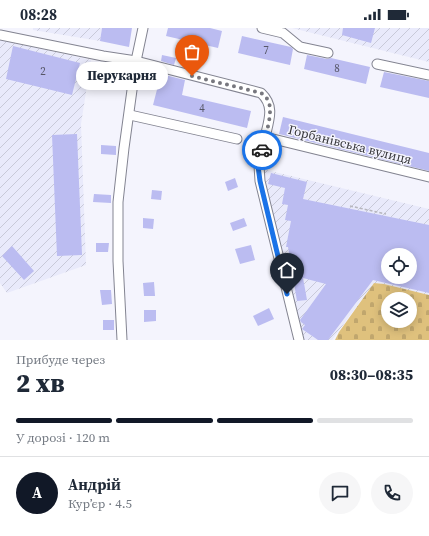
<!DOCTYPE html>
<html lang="uk">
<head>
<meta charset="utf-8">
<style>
  :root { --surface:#fff; --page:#f6f6f7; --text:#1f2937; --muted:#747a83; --line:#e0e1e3; --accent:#111827 }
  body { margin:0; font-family:"Source Serif 4",serif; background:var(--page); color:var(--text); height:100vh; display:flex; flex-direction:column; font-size:15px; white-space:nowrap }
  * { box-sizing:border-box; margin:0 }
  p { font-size:13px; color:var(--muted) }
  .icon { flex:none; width:22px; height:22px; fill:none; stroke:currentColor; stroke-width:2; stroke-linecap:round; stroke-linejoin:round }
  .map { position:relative; height:312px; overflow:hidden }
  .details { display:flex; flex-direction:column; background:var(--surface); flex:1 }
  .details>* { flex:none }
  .controls { position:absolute; left:381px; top:220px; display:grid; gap:8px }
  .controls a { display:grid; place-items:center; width:36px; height:36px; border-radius:50%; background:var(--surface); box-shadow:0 2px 10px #0003; font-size:20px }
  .pin { position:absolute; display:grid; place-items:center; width:34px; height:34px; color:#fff; margin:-41px -17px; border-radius:50% 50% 50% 0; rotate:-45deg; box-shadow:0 0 4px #0007 }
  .pin .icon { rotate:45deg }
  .courier { position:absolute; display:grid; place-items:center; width:40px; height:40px; margin:-20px; border:3px solid #1a73e8; border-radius:50%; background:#fff; color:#222; box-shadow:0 1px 5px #0007 }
  .bubble { position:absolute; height:28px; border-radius:14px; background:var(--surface); box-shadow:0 2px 10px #0003; font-size:13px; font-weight:800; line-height:28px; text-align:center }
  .head em { font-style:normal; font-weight:800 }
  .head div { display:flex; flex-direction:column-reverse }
  .head { display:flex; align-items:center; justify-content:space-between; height:68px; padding:0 16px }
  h1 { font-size:26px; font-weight:800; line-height:30px }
  .bar { display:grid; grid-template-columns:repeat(4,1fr); gap:6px 4px; align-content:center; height:48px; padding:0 16px }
  .bar i { height:5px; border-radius:3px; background:var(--line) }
  .bar .on { background:var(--accent) }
  .bar p { grid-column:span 4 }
  .line { display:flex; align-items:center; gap:10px; padding:0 16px; border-top:1px solid var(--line) }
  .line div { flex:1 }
  .round { display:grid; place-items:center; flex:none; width:42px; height:42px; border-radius:21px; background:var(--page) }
  .status { display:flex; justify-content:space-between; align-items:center; height:28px; padding:0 20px; background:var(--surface); direction:ltr }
  .status svg { height:11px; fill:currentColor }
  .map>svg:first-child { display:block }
  .industrial { fill:url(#industrial-furrows); fill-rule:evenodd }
  .cemetery { fill:url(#cemetery-stones); fill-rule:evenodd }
  .building { fill:#bbbcf1; fill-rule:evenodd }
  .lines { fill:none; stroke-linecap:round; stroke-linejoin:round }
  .minor-casing { stroke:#838491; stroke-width:11 }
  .path { stroke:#b7b7be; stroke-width:1.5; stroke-dasharray:3 2; stroke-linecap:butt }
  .minor { stroke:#fff; stroke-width:9 }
  .done { stroke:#77777e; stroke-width:4; stroke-dasharray:0 7.2 }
  .route { stroke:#1a73e8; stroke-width:5 }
  .labels { text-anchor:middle; stroke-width:3; stroke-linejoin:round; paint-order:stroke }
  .number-label { font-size:11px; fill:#565667 }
  .street-label { font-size:13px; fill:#343439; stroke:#f4f4fd }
</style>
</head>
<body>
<div class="status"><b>08:28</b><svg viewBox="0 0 49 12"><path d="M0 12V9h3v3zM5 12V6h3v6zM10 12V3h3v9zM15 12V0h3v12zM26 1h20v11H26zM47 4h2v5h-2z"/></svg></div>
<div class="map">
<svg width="429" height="312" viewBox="0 0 429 312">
  <defs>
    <pattern id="industrial-furrows" width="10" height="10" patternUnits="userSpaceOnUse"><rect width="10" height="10" fill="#e9eafb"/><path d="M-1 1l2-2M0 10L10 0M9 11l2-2" fill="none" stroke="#c8c9d8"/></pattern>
    <pattern id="cemetery-stones" width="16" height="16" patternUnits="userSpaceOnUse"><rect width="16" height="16" fill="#dfc17d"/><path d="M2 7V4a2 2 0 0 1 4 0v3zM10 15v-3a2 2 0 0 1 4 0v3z" fill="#c0a66d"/></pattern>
  </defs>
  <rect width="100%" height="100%" fill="#f4f4fd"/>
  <g class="industrial">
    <path d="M33 0H102L100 13 33 2Z"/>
    <path d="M292 0H429V34Z"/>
    <path d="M0 12 91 32 81 96 86 237 7 265 0 255Z"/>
    <path d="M262 141 429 181V267L384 256 374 255 332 312H302ZM388 227H410V249H388Z"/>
  </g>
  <path class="cemetery" d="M374 255 384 256 429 267V312H335L339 304ZM388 271H410V293H388Z"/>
  <g class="building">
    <path d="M102 0H132L129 19 100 13Z"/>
    <path d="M168 0H210L222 3 218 20 166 8Z"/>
    <path d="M343 0H375L371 15 342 7Z"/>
    <path d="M242 8 291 19 293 21 290 37 238 25Z"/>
    <path d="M13 18 80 35 72 67 6 51Z"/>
    <path d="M162 27 176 30 174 37 161 33Z"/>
    <path d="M307 27 327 31 331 30 370 39 366 56 304 41Z"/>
    <path d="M384 44 429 53V70L380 59Z"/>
    <path d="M161 46 185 52 182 67 251 83 247 100 153 77Z"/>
    <path d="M105 48 112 49 111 61 104 60Z"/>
    <path d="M283 89 429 125V143L279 106Z"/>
    <path d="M77 106 82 227 57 228 52 107Z"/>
    <path d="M101 117 116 118V127L101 126Z"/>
    <path d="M271 145 307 154 303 171 429 197V265L373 252 328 312H318L302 301 305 297 301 294 300 292 326 256 303 250 307 272 297 273 288 219H286L291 193 285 192 288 177 282 176 285 160 268 156ZM388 227H410V249H388Z"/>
    <path d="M235 150 238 159 228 163 225 154Z"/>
    <path d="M152 162 162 163 161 172 151 171Z"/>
    <path d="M94 166 111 167V175L93 174Z"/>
    <path d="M143 190 154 191 153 201 143 200Z"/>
    <path d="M244 190 247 198 233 203 230 195Z"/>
    <path d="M96 215H109L108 224H96Z"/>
    <path d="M251 217 255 232 240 236 235 221Z"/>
    <path d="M12 218 34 243 24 252 2 228Z"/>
    <path d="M154 254 155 268H144L143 255Z"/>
    <path d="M100 262H111L112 276 102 277Z"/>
    <path d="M269 280 274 291 258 298 253 288Z"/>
    <path d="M144 282H156V293L144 294Z"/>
    <rect x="103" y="292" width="11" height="10"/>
  </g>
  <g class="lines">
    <g class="minor-casing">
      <g id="minor">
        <path d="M262 0 283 5 300 19 328 25"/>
        <path d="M0 7 103 28 136 33 261 65C275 78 269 92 265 109L429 149"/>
        <path d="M377 36 429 47"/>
        <path d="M130 87 237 111"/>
        <path d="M265 109 259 138 260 153 299 312"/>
        <path d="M122 312 118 233V174L124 120 136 33 143 0"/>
      </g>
    </g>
    <g class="path">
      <path d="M244 113 254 116"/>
      <path d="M350 178 386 186"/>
    </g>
    <use href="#minor" class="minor"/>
  </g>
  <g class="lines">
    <path class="done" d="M192 48 261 65C264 67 266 69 268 72 274 85 265 108 262 122"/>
    <path class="route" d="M262 122 258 138 260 153 287 266"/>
  </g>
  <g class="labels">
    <g class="number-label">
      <text x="266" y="26">7</text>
      <text x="337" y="44">8</text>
      <text x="43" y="47">2</text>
      <text x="202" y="84">4</text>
    </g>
    <g class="street-label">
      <text transform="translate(350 116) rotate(14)" y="5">Горбанівська вулиця</text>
    </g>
  </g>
</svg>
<div class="controls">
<a><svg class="icon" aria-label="locate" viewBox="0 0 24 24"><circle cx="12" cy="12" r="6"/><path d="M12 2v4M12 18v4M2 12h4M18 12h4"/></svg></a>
<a><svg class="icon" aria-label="layers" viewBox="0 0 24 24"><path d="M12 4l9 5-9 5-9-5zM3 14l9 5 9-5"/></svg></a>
</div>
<div class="pin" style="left:192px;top:48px;background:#ea580c"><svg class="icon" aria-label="bag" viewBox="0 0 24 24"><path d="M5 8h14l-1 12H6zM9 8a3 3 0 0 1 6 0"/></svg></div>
<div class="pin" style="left:287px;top:266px;background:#1f2937"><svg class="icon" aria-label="home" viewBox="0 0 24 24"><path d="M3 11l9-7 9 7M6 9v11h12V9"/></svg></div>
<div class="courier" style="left:262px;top:122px"><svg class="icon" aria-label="car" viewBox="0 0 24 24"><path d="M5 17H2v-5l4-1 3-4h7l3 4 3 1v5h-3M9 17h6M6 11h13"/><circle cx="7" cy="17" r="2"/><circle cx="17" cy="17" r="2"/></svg></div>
<div class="bubble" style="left:76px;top:34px;width:92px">Перукарня</div>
</div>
<section class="details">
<div class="head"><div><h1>2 хв</h1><p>Прибуде через</p></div><em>08:30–08:35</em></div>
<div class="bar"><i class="on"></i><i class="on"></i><i class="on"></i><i></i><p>У дорозі · 120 m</p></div>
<div class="line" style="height:72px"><b class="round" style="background:var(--accent);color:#fff">А</b><div><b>Андрій</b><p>Кур’єр · 4.5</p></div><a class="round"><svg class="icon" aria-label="chat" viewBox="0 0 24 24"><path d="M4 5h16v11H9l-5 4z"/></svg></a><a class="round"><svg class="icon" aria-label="phone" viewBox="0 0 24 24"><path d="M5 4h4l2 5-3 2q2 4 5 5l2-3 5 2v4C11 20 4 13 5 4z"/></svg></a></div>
</section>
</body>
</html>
